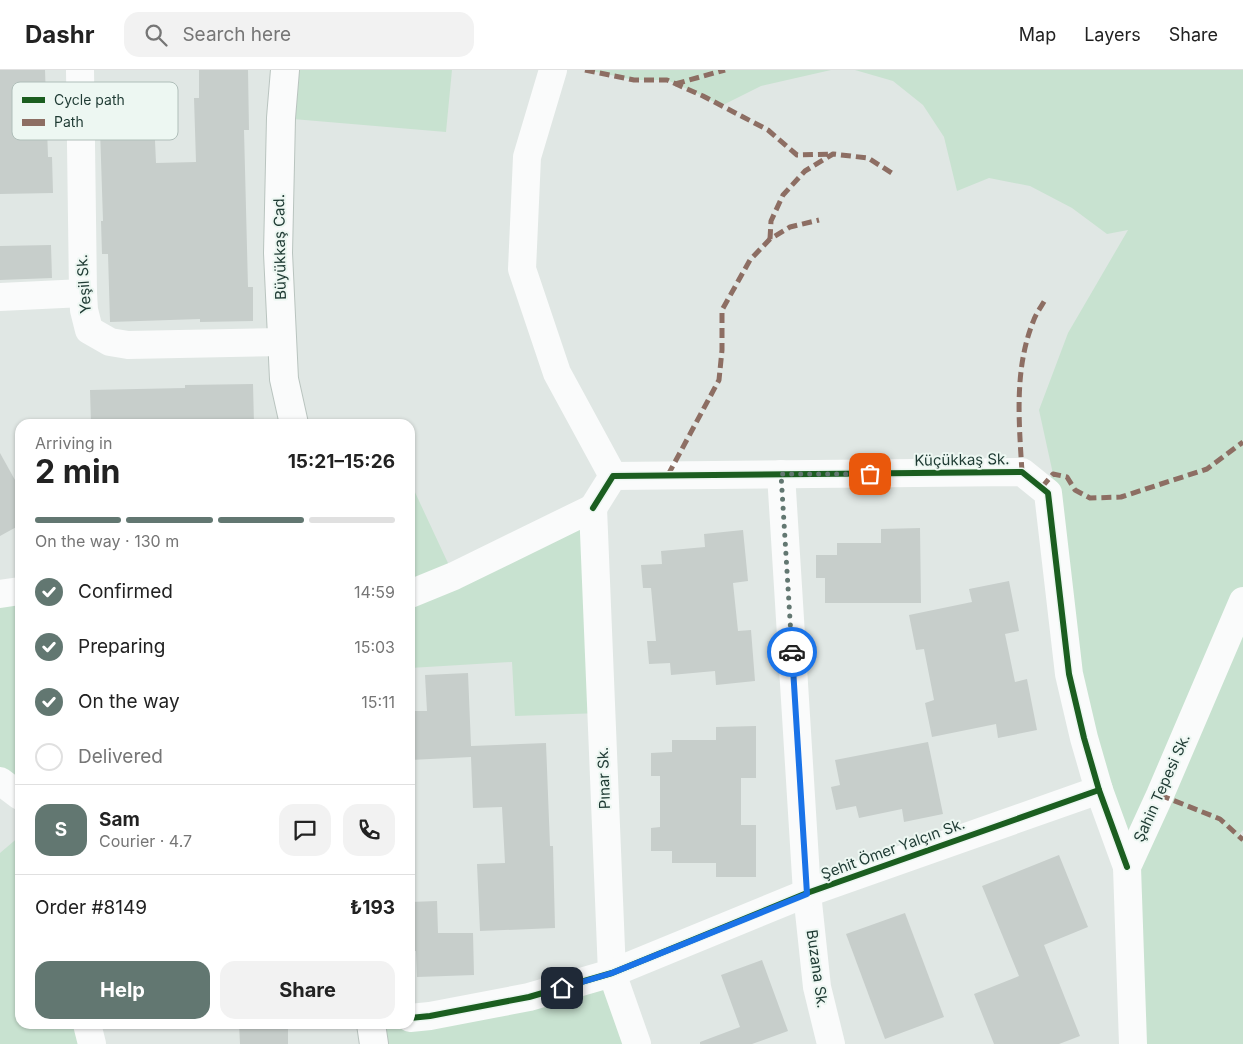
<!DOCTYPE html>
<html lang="en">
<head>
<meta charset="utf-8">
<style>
  :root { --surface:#fff; --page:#f2f2f2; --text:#222; --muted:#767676; --line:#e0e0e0; --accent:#627771 }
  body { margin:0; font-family:Inter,sans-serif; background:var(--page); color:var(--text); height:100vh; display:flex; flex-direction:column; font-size:19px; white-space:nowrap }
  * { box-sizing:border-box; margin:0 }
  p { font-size:16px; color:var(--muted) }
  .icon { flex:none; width:28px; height:28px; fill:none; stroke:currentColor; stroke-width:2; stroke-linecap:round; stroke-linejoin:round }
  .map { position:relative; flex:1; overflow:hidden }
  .details { position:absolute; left:15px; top:349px; width:400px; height:610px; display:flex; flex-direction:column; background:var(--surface); border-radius:15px; box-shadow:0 1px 4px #0004 }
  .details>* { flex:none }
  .pin { position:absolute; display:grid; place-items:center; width:42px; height:42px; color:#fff; margin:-21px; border-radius:10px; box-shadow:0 2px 8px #0006 }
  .courier { position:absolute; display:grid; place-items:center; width:50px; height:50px; margin:-25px; border:4px solid #1a73e8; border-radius:50%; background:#fff; color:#222; box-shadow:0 1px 6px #0007 }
  .head em { font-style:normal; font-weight:700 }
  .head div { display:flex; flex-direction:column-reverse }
  .head { display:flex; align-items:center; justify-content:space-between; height:85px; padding:0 20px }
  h1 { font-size:32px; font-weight:700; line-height:38px }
  .bar { display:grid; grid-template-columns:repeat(4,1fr); gap:8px 5px; align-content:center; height:60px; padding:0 20px }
  .bar i { height:6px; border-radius:4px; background:var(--line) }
  .bar .active { background:var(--accent) }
  .bar p { grid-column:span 4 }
  .line { display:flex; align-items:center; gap:12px; padding:0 20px; border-top:1px solid var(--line) }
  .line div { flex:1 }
  .round { display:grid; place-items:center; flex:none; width:52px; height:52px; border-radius:15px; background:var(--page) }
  ol { padding:0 20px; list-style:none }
  li { display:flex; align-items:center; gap:15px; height:55px }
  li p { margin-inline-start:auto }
  li .icon { padding:5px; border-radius:50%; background:var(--accent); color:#fff; stroke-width:4 }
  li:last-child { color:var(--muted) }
  li i { width:28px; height:28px; border:2px solid var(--line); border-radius:50% }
  .action { display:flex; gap:10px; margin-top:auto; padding:10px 20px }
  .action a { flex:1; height:58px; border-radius:15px; background:var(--accent); color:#fff; font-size:20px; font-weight:700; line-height:58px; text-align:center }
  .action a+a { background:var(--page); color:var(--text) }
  header { display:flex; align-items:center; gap:30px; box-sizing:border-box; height:70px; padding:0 25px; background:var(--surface); border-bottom:1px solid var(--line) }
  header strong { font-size:24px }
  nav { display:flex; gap:28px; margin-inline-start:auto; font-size:18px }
  .search { width:350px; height:45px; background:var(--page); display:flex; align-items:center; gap:12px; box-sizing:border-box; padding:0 18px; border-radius:15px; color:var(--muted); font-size:19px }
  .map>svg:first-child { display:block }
  .green { fill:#c8e2d0 }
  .building { fill:#c7cecb }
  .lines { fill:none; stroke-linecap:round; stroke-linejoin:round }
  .secondary-casing { stroke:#b9c4bf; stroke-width:30 }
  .street { stroke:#fafbfb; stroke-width:28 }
  .secondary { stroke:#fafbfb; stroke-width:28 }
  .quiet { stroke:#8d6e63; stroke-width:5; stroke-dasharray:10 5; stroke-linecap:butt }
  .cycleway-casing { stroke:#edf7f2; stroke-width:9 }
  .cycleway { stroke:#1b5e20; stroke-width:6 }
  .done { stroke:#627771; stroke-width:5; stroke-dasharray:0 9 }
  .route { stroke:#1a73e8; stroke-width:6 }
  .labels { text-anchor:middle; stroke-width:4; stroke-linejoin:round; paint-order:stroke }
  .street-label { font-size:15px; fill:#1e3a33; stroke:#edf7f2 }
  .key { fill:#edf7f2; stroke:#afbeb9; stroke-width:1 }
  .key-label { font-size:14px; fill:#1e3a33 }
</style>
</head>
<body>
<header>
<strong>Dashr</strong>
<div class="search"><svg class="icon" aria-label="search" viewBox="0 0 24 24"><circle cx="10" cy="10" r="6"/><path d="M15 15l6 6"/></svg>Search here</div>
<nav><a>Map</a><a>Layers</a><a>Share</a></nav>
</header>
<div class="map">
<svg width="1243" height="974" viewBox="0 0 1243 974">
  <rect width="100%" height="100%" fill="#e0e7e4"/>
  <g class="green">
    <path d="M285 0H452L446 62 281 48Z"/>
    <path d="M587 0H831L761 16 721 36 703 26 667 10H634Z"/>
    <path d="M855 0H1243V760L1238 766 1243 770V974H1133L1127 797 1099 720 1042 417 1053 404 1039 340 1068 263 1128 160 1107 164 1072 138 1030 116 989 108 957 121 944 67 923 35 893 11Z"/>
    <path d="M413 418 454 506 593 438 601 643 515 646 512 592 410 598V419Z"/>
    <path d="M20 521V726L0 711V524Z"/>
    <path d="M20 766V954H87L92 974H0V783Z"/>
    <path d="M612 903 637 974H374L371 954H410Z"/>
  </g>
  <g class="building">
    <path d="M0 0H45L48 87H52L53 123 0 124Z"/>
    <path d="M199 0H248L249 60H244L248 217H253V251L200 252V249L110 252 108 184H102L101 151H103L99 28 153 26 156 93 196 92 194 28H199Z"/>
    <path d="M51 175 52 208 0 210V176Z"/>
    <path d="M253 314 254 354H91L90 320 185 318V315Z"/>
    <path d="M0 383 20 419V455L0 466Z"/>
    <path d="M920 458 921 533H825V508H816V485H837V473H881V459Z"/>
    <path d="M743 460 748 511 733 513 738 561 751 560 755 611 716 615 715 601 671 605 670 593 649 594 647 571H656L651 518H643L641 495 662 494 661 481 705 477 704 464Z"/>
    <path d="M1009 511 1019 561 1005 564 1015 612 1027 609 1037 660 998 668 996 654 932 667 925 633 934 630 924 579 916 580 909 545 972 532 969 519Z"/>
    <path d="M468 603 471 676 546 673 550 776H553L555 858 480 861 477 794 505 793 502 737 473 738 471 687 410 690V641H427L425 605Z"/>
    <path d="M756 656V708H741V755H756V807H716V793H672V781H651V758L660 757V706H651V683L672 682V670H716V657Z"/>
    <path d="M928 672 943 744 904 752 902 739 859 748 856 736 836 740 831 717 840 715 835 690Z"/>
    <path d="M1059 785 1088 857 1044 875 1080 966 1059 974H994L974 924 1019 906 982 816Z"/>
    <path d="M437 831 438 863H473L474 905 417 907 416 881H410V832Z"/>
    <path d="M905 843 944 947 885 969 846 864Z"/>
    <path d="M762 890 788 961 752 974H700V972L740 957 721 905Z"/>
    <path d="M239 954H288V974H240Z"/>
  </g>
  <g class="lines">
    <g class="secondary-casing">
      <g id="secondary">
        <path d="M285 0 281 48 278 183 284 309 294 354"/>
        <path d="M371 954 374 974"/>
      </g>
    </g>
    <g class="street">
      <path d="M80 0 83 223 84 240 89 260 110 272 128 275 282 272"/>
      <path d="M553 0 527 87 522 199 557 303 613 406"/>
      <path d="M0 227 83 223"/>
      <path d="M781 404 807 823 817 917 831 974"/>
      <path d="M593 438 613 406 1022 402 1048 423 1069 604 1084 668 1099 720 1127 797"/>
      <path d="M593 438 612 903 637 974"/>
      <path d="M0 524 20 521"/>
      <path d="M410 524 454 506 593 438"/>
      <path d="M0 711 20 726"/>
      <path d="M410 948 430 946 529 927 612 903 807 823 1099 720"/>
      <path d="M87 954 92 974"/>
      <path d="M1133 974 1127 797 1160 725 1243 531"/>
    </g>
    <use href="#secondary" class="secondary"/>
    <g class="quiet">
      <path d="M585 0 634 10H667L703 26 768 60 797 85 833 84"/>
      <path d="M675 14 725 0"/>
      <path d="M770 169 771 151 783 125 805 101 833 84 868 88 895 105"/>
      <path d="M1022 402C1019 352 1014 300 1033 252 1036 243 1042 236 1046 228"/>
      <path d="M668 405 719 310 722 280V240L750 190 770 169 790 157 819 150"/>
      <path d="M1042 417 1053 404 1067 407 1075 420 1090 428 1121 427 1207 399 1243 372"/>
      <path d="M1160 725 1220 749 1243 770"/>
    </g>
    <g class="cycleway-casing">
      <g id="cycleway">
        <path d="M593 438 613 406 1022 402 1048 423 1069 604 1084 668 1099 720 1127 797"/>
        <path d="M410 948 430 946 529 927 612 903 807 823 1099 720"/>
      </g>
    </g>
    <use href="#cycleway" class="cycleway"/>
  </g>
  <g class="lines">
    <path class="done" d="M792 582 781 404H870"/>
    <path class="route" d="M562 918 612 903 807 824 792 582"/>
  </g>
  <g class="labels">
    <g class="street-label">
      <text transform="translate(280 177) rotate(-91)" y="5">Büyükkaş Cad.</text>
      <text transform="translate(84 214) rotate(-94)" y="5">Yeşil Sk.</text>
      <text transform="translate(962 390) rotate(-1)" y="5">Küçükkaş Sk.</text>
      <text transform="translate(604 708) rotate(-92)" y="5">Pınar Sk.</text>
      <text transform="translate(1162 718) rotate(-66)" y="5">Şahin Tepesi Sk.</text>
      <text transform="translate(893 779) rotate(-20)" y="5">Şehit Ömer Yalçın Sk.</text>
      <text transform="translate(817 899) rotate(82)" y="5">Buzana Sk.</text>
    </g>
  </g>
  <rect x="12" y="12" width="166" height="58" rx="8" class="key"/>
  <rect x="22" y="27" width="23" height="6" fill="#1b5e20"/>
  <rect x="22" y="49" width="23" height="7" fill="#8d6e63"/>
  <g class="key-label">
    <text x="54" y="35">Cycle path</text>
    <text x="54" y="57">Path</text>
  </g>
</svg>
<div class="pin" style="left:870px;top:404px;background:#ea580c"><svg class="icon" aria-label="bag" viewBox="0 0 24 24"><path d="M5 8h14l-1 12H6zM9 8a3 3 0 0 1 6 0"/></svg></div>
<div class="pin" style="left:562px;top:918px;background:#1f2937"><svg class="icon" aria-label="home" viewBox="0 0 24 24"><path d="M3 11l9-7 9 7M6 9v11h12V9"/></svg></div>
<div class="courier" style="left:792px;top:582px"><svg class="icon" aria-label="car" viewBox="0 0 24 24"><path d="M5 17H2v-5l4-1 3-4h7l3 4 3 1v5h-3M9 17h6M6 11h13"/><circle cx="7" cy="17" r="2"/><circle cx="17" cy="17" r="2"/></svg></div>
<section class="details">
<div class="head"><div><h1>2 min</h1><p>Arriving in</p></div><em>15:21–15:26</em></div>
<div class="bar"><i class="active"></i><i class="active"></i><i class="active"></i><i></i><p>On the way · 130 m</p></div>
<ol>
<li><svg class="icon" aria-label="check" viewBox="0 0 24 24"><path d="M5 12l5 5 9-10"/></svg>Confirmed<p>14:59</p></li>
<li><svg class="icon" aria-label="check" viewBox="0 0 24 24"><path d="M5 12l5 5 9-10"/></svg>Preparing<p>15:03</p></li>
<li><svg class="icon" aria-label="check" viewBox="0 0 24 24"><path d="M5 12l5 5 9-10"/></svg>On the way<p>15:11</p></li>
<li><i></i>Delivered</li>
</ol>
<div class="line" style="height:90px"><b class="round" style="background:var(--accent);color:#fff">S</b><div><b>Sam</b><p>Courier · 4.7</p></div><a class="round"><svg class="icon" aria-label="chat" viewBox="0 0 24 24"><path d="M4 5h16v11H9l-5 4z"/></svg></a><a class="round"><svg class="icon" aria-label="phone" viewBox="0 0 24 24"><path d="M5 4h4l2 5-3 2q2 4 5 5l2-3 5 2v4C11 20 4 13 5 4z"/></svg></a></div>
<div class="line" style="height:65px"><div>Order #8149</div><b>₺193</b></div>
<div class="action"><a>Help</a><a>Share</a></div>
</section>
</div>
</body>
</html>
